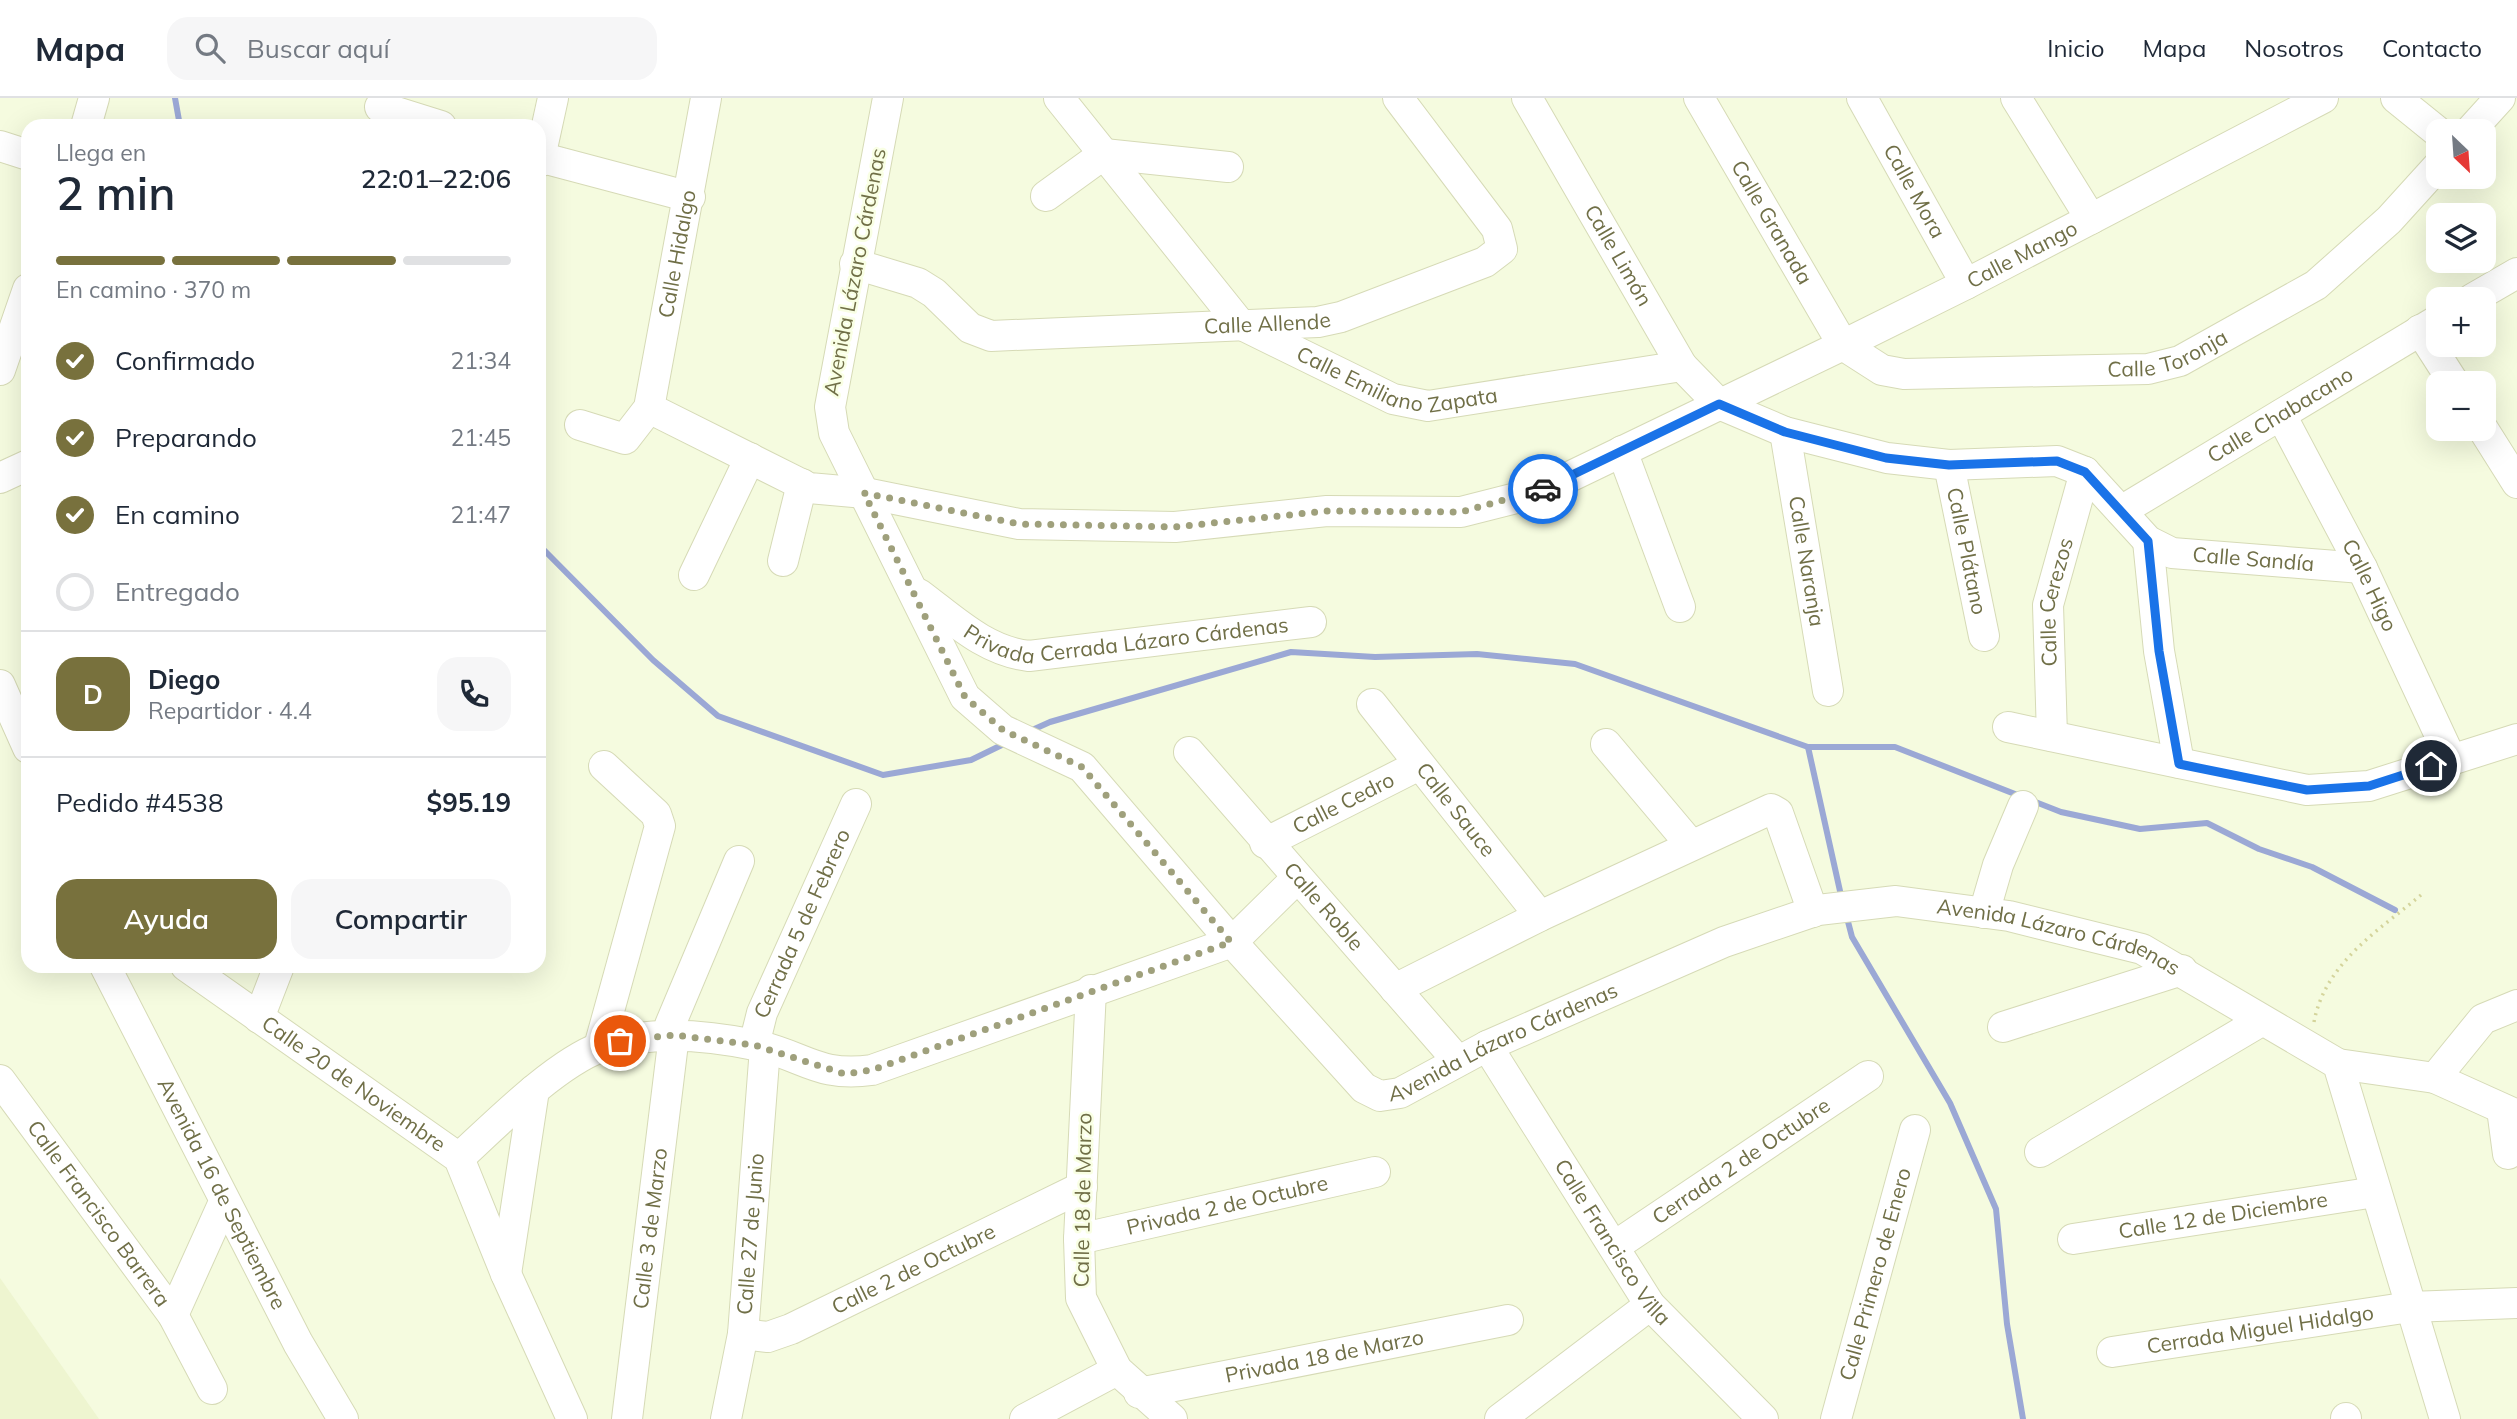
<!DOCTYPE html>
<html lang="es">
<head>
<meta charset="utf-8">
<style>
  :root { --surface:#fff; --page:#f6f6f7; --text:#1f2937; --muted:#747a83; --line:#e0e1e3; --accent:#78713d }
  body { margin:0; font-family:Mulish,sans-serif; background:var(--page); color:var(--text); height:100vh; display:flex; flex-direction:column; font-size:26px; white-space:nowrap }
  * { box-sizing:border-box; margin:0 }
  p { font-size:23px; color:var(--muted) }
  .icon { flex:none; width:38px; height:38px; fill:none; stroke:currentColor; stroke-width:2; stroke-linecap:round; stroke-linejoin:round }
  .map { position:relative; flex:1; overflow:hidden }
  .drawer { position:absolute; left:21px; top:21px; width:525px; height:854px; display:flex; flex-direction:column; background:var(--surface); border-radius:21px; box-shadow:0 7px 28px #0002 }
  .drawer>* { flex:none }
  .needle { width:46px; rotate:155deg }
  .tools { position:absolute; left:2426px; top:21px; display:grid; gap:14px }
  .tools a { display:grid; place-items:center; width:70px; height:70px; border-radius:14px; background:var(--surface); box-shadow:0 7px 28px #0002; font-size:35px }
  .pin { position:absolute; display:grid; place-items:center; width:60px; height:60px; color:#fff; margin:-30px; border:4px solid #fff; border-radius:50%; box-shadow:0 2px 7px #0007 }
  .courier { position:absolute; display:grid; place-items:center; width:70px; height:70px; margin:-35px; border:5px solid #1a73e8; border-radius:50%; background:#fff; color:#222; box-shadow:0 2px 9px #0007 }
  .headline em { font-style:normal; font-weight:600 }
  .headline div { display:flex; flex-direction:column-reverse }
  .headline { display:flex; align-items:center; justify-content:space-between; height:119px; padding:0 35px }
  h1 { font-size:46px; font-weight:600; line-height:52px }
  .bar { display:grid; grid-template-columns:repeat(4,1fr); gap:10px 7px; align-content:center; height:84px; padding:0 35px }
  .bar i { height:9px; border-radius:5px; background:var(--line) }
  .bar .selected { background:var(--accent) }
  .bar p { grid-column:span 4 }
  .line { display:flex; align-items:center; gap:18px; padding:0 35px; border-top:2px solid var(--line) }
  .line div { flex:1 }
  .round { display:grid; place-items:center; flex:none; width:74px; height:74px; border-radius:21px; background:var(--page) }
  ol { padding:0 35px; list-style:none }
  li { display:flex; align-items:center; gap:21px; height:77px }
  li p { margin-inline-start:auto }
  li .icon { padding:7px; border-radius:50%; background:var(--accent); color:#fff; stroke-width:4 }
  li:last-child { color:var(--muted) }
  li i { width:38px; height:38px; border:4px solid var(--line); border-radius:50% }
  .primary-button { display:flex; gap:14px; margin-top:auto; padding:14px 35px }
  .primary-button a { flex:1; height:80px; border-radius:21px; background:var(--accent); color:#fff; font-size:28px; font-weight:600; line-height:80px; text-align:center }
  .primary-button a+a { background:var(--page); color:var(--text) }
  header { display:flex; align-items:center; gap:42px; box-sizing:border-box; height:98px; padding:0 35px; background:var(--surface); border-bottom:2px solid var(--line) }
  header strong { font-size:33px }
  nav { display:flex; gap:38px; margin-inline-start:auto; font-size:24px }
  .search { width:490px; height:63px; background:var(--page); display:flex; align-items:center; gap:18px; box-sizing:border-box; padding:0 24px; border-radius:21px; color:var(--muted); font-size:26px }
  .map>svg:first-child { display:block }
  .residential { fill:#eef5d0 }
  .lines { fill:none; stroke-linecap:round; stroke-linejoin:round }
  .stream { stroke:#9ba8d5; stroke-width:6 }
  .minor-casing { stroke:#d6dab6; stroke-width:32 }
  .path { stroke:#d4d49b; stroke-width:3.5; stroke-dasharray:2 5; stroke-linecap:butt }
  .minor { stroke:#fff; stroke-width:30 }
  .done { stroke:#9fa07c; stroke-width:7; stroke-dasharray:0 12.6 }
  .route { stroke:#1a73e8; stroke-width:9 }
  .labels { text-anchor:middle; stroke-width:5; stroke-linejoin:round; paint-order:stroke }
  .street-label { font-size:21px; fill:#706f47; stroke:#f9ffe4 }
</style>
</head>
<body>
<header>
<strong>Mapa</strong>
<div class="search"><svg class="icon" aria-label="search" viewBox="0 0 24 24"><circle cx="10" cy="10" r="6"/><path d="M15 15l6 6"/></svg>Buscar aquí</div>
<nav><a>Inicio</a><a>Mapa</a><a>Nosotros</a><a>Contacto</a></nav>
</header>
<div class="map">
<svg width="2517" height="1321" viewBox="0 0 2517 1321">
  <rect width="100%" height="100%" fill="#f5fbdf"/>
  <path class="residential" d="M0 1180 99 1321H0Z"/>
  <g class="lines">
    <g class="stream">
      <path d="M175 0 180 28"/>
      <path d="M539 447 653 562 718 618 883 677 971 662 1008 644"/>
      <path d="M1030 633 1050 624 1291 554 1375 559 1477 556 1575 566 1808 649H1895L2061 714 2140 731 2207 725 2259 751 2312 769 2395 812"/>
      <path d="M1808 649 1842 802"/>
      <path d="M1846 816 1852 839 1950 1005 1996 1111 2007 1226 2023 1321"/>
    </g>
    <g class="minor-casing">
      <g id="minor">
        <path id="s1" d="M888 0 830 309 834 335 965 599 1003 632 1082 669 1232 844 1364 990 1380 998 1400 995 1487 948 1724 844 1818 812 1896 803 2009 818 2142 851 2338 966 2445 1321"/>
        <path id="s2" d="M1059 0 1240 226 1393 301 1428 308 1682 268"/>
        <path id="s3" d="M1527 0 1682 268 1719 306 1785 334 1887 360 1949 367 2057 363 2085 374 2148 443 2172 455 2362 470"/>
        <path id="s4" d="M1699 0 1843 247 1882 272 1904 276 2148 271 2180 263 2316 187 2389 122 2438 68"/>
        <path id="s5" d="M1862 0 1966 186"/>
        <path d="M2016 0 2091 121"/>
        <path d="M2396 0 2438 34"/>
        <path d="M380 9 441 28"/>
        <path d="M86 28 94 0"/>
        <path d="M2470 33 2500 0"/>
        <path d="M0 48 28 57"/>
        <path d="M539 59 690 99"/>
        <path d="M539 64 553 0"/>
        <path d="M1046 98 1104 56 1228 69"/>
        <path id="s6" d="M855 166 918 185 934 195 970 230 991 238 1318 224 1341 219 1485 164 1502 151 1497 131 1398 0"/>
        <path d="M2472 201 2517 175"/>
        <path d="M2420 232 2454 285"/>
        <path d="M0 272 28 191"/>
        <path id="s7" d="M649 310 809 390 865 395 1019 426 1175 429 1327 413 1461 414 1536 395 1843 247 1966 186 2323 0"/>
        <path id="s8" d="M2281 317 2362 470 2451 661"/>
        <path id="s9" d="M580 327 625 341 649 310 706 0"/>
        <path d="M2483 331 2517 385"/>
        <path id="s10" d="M1785 334 1828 593"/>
        <path d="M1622 353 1680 509"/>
        <path id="s11" d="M1949 367 1984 538"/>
        <path d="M0 380 28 367"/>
        <path id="s12" d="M2121 413 2438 222"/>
        <path d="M2148 443 2159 553 2179 665"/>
        <path d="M783 463 802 386"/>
        <path d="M694 477 750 360"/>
        <path id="s13" d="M919 496C954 522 985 553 1029 558L1311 524"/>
        <path d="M0 587 28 650"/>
        <path id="s14" d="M1372 606 1540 818"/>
        <path d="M2008 629 2307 692 2369 688 2517 641"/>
        <path id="s15" d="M2052 638 2048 507 2085 374"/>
        <path d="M1606 646 1691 747"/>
        <path id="s16" d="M1189 654 1458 963"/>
        <path id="s17" d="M1265 745 1419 667"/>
        <path d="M1984 815 1998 767 2023 708"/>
        <path id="s18" d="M105 868 298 1245 343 1321"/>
        <path id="s19" d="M186 868 459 1060 506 1176 572 1321"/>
        <path d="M1395 891 1540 818 1771 711 1778 715 1813 814"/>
        <path d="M1091 892 1079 1141 1081 1200 1117 1272 1172 1321"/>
        <path d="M259 920 279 868"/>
        <path d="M2003 929 2182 872"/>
        <path id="s20" d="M754 947 762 915 856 706"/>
        <path id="s21" d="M1487 948 1650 1207 1763 1321"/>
        <path d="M599 949 660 728 656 716 604 668"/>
        <path d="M2338 966 2435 980 2483 921 2517 907"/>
        <path d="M2435 980 2517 1017"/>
        <path id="s22" d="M0 982 173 1217 212 1291"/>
        <path d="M2502 1011 2508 1056"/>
        <path d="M2040 1054 2261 923"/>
        <path d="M459 1060C496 1026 555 966 601 949 648 932 707 937 755 947 803 957 818 980 872 972L1232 844 1297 780"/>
        <path id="s23" d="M1079 1141 1375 1074"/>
        <path id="s24" d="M2073 1141 2375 1094"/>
        <path id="s25" d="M1615 1148 1868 978"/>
        <path d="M506 1176 534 992"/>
        <path d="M173 1217 224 1104"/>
        <path id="s26" d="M743 1236 768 1239 791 1231 1082 1089"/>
        <path id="s27" d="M2112 1254 2410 1209 2517 1205"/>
        <path id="s28" d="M1139 1295 1508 1222"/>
        <path d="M2346 1320V1321"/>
        <path id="s29" d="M627 1321 674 937 670 927 739 763"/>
        <path id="s30" d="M726 1321 743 1236 765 950"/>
        <path d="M1025 1321 1117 1272"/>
        <path d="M1500 1321 1650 1207"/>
        <path id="s31" d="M1836 1321 1915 1032"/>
      </g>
    </g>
    <path class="path" d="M2314 924C2325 865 2378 833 2421 797"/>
    <use href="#minor" class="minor"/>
  </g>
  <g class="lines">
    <path class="done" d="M620 943 674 937 754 947 845 976 872 972 1231 844 1082 669 1003 632 965 599 864 395 1019 426 1175 429 1327 413 1461 414 1543 391"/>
    <path class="route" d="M1543 391 1719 306 1785 334 1886 360 1949 367 2057 363 2085 374 2148 443 2159 553 2179 666 2307 692 2369 688 2431 668"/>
  </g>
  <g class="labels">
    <g class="street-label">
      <text dy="7" stroke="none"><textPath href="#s5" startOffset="107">Calle Mora</textPath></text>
      <text dy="7" stroke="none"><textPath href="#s4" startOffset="144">Calle Granada</textPath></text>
      <text dy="7" stroke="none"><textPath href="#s9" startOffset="243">Calle Hidalgo</textPath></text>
      <text dy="7" stroke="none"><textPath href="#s3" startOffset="182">Calle Limón</textPath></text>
      <text dy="7" stroke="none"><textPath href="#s7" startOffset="1454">Calle Mango</textPath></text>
      <text transform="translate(855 174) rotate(-79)" y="7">Avenida Lázaro Cárdenas</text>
      <text dy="7" stroke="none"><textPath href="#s6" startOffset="434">Calle Allende</textPath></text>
      <text dy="7" stroke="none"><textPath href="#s4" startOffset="621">Calle Toronja</textPath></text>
      <text dy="7" stroke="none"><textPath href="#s2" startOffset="460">Calle Emiliano Zapata</textPath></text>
      <text dy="7" stroke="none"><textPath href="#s12" startOffset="186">Calle Chabacano</textPath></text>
      <text dy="7" stroke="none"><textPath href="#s11" startOffset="88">Calle Plátano</textPath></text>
      <text dy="7" stroke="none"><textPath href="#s3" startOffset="942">Calle Sandía</textPath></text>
      <text dy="7" stroke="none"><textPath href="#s10" startOffset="131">Calle Naranja</textPath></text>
      <text dy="7" stroke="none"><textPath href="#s8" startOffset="192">Calle Higo</textPath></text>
      <text dy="7" stroke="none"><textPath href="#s15" startOffset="135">Calle Cerezos</textPath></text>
      <text dy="7" stroke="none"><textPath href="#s13" startOffset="224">Privada Cerrada Lázaro Cárdenas</textPath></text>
      <text dy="7" stroke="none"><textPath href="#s17" startOffset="88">Calle Cedro</textPath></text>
      <text dy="7" stroke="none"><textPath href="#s14" startOffset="135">Calle Sauce</textPath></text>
      <text dy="7" stroke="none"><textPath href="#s16" startOffset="205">Calle Roble</textPath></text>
      <text dy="7" stroke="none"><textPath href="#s20" startOffset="131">Cerrada 5 de Febrero</textPath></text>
      <text dy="7" stroke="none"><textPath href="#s1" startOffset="1941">Avenida Lázaro Cárdenas</textPath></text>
      <text dy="7" stroke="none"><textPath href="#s1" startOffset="1353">Avenida Lázaro Cárdenas</textPath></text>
      <text dy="7" stroke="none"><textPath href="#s19" startOffset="205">Calle 20 de Noviembre</textPath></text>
      <text dy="7" stroke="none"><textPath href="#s25" startOffset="152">Cerrada 2 de Octubre</textPath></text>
      <text dy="7" stroke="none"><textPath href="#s18" startOffset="256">Avenida 16 de Septiembre</textPath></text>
      <text transform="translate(1083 1102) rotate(-89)" y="7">Calle 18 de Marzo</text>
      <text dy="7" stroke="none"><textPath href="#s23" startOffset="152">Privada 2 de Octubre</textPath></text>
      <text dy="7" stroke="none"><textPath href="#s22" startOffset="166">Calle Francisco Barrera</textPath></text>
      <text dy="7" stroke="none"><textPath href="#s24" startOffset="152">Calle 12 de Diciembre</textPath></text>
      <text dy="7" stroke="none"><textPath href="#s29" startOffset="192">Calle 3 de Marzo</textPath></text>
      <text dy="7" stroke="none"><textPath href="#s30" startOffset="187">Calle 27 de Junio</textPath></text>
      <text dy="7" stroke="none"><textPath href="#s21" startOffset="233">Calle Francisco Villa</textPath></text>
      <text dy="7" stroke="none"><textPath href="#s26" startOffset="186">Calle 2 de Octubre</textPath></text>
      <text dy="7" stroke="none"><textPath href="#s31" startOffset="150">Calle Primero de Enero</textPath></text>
      <text dy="7" stroke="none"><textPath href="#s27" startOffset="150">Cerrada Miguel Hidalgo</textPath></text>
      <text dy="7" stroke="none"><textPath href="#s28" startOffset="189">Privada 18 de Marzo</textPath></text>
    </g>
  </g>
</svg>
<div class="tools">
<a><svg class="needle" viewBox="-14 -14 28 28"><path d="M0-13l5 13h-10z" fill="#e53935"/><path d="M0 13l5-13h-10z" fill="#747a83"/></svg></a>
<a><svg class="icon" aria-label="layers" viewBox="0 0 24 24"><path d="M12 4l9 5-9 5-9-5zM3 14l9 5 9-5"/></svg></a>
<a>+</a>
<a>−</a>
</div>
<div class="pin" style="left:620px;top:943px;background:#ea580c"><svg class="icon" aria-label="bag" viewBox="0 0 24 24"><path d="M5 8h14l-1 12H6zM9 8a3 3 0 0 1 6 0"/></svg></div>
<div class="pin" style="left:2431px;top:668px;background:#1f2937"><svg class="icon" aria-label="home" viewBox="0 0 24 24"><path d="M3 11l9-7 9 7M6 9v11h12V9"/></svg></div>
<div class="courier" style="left:1543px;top:391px"><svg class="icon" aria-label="car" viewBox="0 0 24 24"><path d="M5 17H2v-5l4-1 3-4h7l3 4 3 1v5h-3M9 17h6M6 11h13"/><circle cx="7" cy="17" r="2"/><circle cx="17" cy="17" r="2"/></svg></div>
<section class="drawer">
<div class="headline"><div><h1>2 min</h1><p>Llega en</p></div><em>22:01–22:06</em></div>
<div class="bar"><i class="selected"></i><i class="selected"></i><i class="selected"></i><i></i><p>En camino · 370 m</p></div>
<ol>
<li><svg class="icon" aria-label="check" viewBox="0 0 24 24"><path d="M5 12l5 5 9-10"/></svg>Confirmado<p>21:34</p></li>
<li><svg class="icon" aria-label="check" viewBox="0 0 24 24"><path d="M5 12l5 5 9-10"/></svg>Preparando<p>21:45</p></li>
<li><svg class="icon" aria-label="check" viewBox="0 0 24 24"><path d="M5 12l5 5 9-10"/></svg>En camino<p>21:47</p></li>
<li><i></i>Entregado</li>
</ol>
<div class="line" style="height:126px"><b class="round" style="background:var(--accent);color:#fff">D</b><div><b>Diego</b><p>Repartidor · 4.4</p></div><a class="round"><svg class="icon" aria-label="phone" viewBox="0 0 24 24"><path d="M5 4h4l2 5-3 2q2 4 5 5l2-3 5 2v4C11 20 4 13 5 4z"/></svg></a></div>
<div class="line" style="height:91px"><div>Pedido #4538</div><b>$95.19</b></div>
<div class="primary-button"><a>Ayuda</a><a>Compartir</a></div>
</section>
</div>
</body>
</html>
